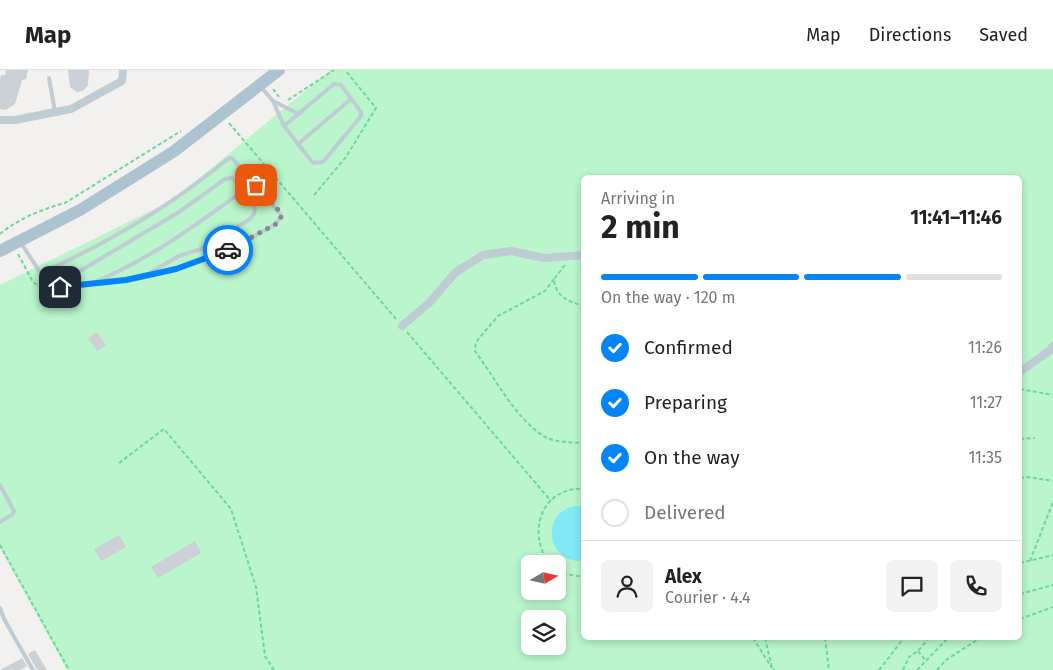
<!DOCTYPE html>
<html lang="en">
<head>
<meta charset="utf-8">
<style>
  :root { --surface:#fff; --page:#f2f2f2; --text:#222; --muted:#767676; --line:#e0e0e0; --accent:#0385f9 }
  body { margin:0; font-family:"Fira Sans",sans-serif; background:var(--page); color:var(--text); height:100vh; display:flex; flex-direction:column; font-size:19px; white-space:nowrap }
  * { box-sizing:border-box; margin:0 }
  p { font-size:16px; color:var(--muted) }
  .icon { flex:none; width:28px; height:28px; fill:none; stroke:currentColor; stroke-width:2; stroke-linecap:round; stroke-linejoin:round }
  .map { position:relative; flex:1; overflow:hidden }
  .panel { position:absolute; left:581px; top:105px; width:441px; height:465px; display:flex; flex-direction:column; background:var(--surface); border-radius:8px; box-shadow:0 2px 8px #0003 }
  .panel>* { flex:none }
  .needle { width:32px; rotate:81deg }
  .tools { position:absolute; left:521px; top:485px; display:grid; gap:10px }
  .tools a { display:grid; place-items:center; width:45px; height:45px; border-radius:8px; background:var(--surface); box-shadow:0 2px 8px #0003; font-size:25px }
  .pin { position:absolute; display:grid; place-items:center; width:42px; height:42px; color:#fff; margin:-21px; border-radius:10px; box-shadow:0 2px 8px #0006 }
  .courier { position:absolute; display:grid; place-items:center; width:50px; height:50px; margin:-25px; border:4px solid #0385f9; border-radius:50%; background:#fff; color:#222; box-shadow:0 1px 6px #0007 }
  .summary em { font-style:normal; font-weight:700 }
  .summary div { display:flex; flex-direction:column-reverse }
  .summary { display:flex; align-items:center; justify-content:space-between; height:85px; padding:0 20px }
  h1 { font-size:32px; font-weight:700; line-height:38px }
  .bar { display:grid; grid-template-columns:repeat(4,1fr); gap:8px 5px; align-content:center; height:60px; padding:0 20px }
  .bar i { height:6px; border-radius:4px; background:var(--line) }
  .bar .selected { background:var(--accent) }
  .bar p { grid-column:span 4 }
  .line { display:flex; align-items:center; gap:12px; padding:0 20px; border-top:1px solid var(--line) }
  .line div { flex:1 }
  .round { display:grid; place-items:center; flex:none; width:52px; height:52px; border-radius:8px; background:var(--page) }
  ol { padding:0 20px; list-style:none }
  li { display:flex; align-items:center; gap:15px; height:55px }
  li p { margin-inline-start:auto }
  li .icon { padding:5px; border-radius:50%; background:var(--accent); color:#fff; stroke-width:4 }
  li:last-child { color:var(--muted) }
  li i { width:28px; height:28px; border:2px solid var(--line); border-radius:50% }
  header { display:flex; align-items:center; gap:30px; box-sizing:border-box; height:70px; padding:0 25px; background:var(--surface); border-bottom:1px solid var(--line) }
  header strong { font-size:24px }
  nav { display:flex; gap:28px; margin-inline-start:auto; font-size:18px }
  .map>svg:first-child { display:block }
  .green { fill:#baf5cb; fill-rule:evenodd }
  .water { fill:#81e9f7 }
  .building { fill:#cbd0d6 }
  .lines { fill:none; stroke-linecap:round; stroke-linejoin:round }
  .path { stroke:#6dd799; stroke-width:2; stroke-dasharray:4 2.5; stroke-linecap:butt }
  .lane { stroke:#bfccd3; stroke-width:4 }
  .street { stroke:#bfccd3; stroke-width:8 }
  .primary { stroke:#acc3d2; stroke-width:12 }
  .done { stroke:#828c92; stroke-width:5; stroke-dasharray:0 9 }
  .route { stroke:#0385f9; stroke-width:6 }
</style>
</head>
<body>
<header>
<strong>Map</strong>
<nav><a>Map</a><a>Directions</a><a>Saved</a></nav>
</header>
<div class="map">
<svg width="1053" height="600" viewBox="0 0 1053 600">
  <rect width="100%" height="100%" fill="#f3f0f0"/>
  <path class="green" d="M331 0H1053V600H67L0 478V215L171 131ZM584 108H1020V568H584ZM530 494H558V521H530ZM530 549H558V576H530Z"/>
  <path class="water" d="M575 436H584V491C547 494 539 443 575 436Z"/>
  <g class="building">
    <path d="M6 0H28L26 9 22 10 15 34 6 40 0 39V9L1 5H5Z"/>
    <path d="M68 0H89L88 15 83 21 77 22 70 17Z"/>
    <path d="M97 262 106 275 97 281 88 268Z"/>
    <path d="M119 465 126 477 101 491 94 479Z"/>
    <path d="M195 471 201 483 158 508 151 497Z"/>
    <path d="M35 580 47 600H37L28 584Z"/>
    <path d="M22 588 27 596 20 600H0Z"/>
  </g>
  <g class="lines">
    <g class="path">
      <path d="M273 19 279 27"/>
      <path d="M288 30 334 0"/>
      <path d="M229 53 396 249"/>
      <path d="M314 125 346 87 376 38 345 0"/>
      <path d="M0 164C18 149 42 139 65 133L181 61"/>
      <path d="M18 184 33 212 43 219"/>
      <path d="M565 195 554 209C556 227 567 231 584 236"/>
      <path d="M554 209 545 221 498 246 476 272 475 281C495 308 514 346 542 365 553 373 571 372 584 373"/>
      <path d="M407 262 551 431"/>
      <path d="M1020 319 1053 325"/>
      <path d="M1020 369 1035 368"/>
      <path d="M119 393 164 359 231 439 256 517 265 586 274 600"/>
      <path d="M1020 408 1028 407 1053 411"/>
      <path d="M0 475 69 600"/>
      <path d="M1030 491 1053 432"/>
      <path d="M1020 493 1053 485"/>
      <path d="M550 494C526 464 541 416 584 419"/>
      <path d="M558 499 565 504 584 507"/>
      <path d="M1020 524 1053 515"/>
      <path d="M1020 549 1053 537"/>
      <path d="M753 568 772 598"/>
      <path d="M765 568 772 598 775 600"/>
      <path d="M825 568 829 600"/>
      <path d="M918 581 926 591"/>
      <path d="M879 600 904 568"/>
      <path d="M903 600 909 587 918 581 929 568"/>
      <path d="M917 600 948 568"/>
      <path d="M937 600 946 590 980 568"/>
    </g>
    <g class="lane">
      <path d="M49 8 55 42"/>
      <path d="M334 14 341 15 361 42V46L323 92 313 93 284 56Z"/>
      <path d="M261 17 273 31 299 44"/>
      <path d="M273 31 284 56"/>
      <path d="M298 74 351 29"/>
      <path d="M21 173 49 216C64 217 79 214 95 212 152 207 208 194 258 164 267 159 278 155 281 145L233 89 229 88C172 135 108 173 41 203"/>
      <path d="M46 211 63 209 80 201 179 142 225 109 232 108 235 111 255 138 254 144 250 149 201 179 179 186 151 202"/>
      <path d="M97 211C150 189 197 154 243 121"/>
      <path d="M0 415 14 441 13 444 0 452"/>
      <path d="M0 538 4 549 33 600"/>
    </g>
    <g class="street">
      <path d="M0 50H15L71 39 122 11 123 0"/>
      <path d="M402 256 429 233 456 202 483 185 511 181 544 188 584 185"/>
      <path d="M1020 302 1049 281 1053 276"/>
    </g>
    <path class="primary" d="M0 181 80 140 173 82 279 0"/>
  </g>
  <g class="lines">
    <path class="done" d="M228 180 276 154 281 147 280 142 256 115"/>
    <path class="route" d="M60 217 126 210 176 199 228 180"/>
  </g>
</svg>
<div class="tools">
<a><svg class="needle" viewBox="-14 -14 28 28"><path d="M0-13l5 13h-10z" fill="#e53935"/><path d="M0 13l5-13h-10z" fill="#767676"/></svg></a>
<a><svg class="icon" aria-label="layers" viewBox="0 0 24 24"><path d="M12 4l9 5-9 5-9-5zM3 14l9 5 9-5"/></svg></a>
</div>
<div class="pin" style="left:256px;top:115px;background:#ea580c"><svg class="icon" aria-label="bag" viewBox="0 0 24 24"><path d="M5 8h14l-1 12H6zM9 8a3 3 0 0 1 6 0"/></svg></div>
<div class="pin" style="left:60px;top:217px;background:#1f2937"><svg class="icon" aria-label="home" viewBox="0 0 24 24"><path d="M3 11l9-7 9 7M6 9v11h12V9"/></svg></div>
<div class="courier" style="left:228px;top:180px"><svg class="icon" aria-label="car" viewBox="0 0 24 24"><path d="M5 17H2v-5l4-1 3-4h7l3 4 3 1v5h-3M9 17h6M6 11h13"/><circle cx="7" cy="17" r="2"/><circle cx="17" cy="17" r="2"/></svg></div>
<section class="panel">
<div class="summary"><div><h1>2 min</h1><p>Arriving in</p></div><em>11:41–11:46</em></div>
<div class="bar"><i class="selected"></i><i class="selected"></i><i class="selected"></i><i></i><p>On the way · 120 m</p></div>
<ol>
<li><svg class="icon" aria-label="check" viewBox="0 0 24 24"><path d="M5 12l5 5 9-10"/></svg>Confirmed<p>11:26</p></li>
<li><svg class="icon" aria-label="check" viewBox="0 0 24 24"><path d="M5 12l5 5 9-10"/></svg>Preparing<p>11:27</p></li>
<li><svg class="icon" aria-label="check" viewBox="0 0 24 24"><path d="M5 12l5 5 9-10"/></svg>On the way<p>11:35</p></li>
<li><i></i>Delivered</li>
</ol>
<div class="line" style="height:90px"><a class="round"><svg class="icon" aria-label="person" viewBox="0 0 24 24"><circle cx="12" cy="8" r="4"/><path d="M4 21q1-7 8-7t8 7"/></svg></a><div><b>Alex</b><p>Courier · 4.4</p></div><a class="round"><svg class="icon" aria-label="chat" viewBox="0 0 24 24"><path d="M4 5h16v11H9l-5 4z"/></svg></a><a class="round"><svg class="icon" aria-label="phone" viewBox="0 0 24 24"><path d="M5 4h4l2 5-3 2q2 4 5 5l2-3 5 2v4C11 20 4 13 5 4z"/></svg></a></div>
</section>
</div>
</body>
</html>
